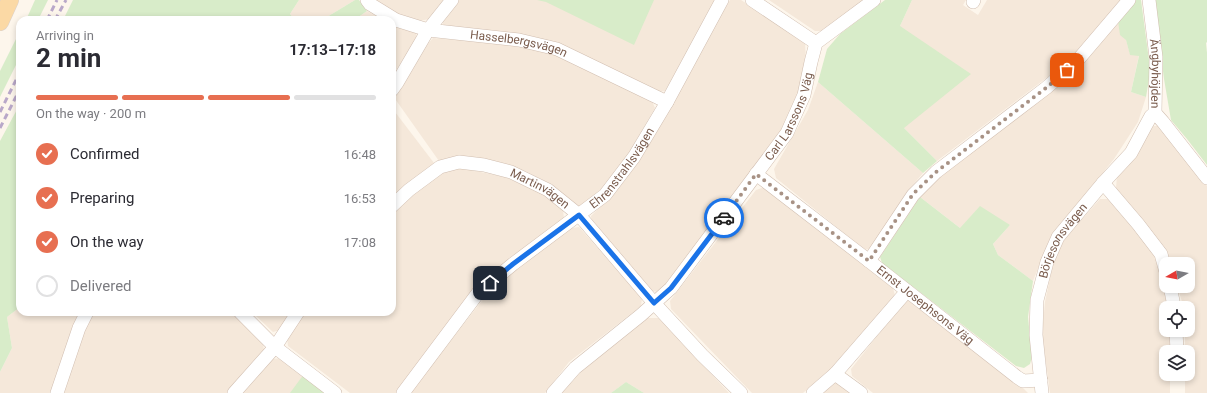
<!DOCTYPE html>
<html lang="en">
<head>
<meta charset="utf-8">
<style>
  :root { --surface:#fff; --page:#f7f7f7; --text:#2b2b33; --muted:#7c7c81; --line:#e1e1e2; --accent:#e76f51 }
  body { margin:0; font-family:Roboto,sans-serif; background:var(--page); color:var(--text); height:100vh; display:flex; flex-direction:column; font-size:15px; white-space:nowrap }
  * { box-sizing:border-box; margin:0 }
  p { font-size:13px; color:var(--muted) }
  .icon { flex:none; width:22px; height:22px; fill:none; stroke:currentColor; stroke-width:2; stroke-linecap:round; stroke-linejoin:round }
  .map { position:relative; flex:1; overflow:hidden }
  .panel { position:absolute; left:16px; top:16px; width:380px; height:300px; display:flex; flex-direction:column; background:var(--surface); border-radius:12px; box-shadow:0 2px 6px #0003 }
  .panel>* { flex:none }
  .needle { width:26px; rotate:261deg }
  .controls { position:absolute; left:1159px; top:257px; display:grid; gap:8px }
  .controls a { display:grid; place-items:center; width:36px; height:36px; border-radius:8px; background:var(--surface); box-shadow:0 2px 6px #0003; font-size:20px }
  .pin { position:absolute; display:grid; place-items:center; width:34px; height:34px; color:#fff; margin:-17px; border-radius:8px; box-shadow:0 2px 6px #0006 }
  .courier { position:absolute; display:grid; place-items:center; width:40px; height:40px; margin:-20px; border:3px solid #1a73e8; border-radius:50%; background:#fff; color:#222; box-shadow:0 1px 5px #0007 }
  .head em { font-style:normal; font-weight:700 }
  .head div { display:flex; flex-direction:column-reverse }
  .head { display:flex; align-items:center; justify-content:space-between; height:68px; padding:0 20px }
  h1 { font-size:26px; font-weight:700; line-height:30px }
  .bar { display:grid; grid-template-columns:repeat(4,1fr); gap:6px 4px; align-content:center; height:48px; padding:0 20px }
  .bar i { height:5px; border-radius:3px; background:var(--line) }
  .bar .current { background:var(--accent) }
  .bar p { grid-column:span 4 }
  ol { padding:0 20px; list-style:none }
  li { display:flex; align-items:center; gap:12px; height:44px }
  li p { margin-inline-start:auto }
  li .icon { padding:4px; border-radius:50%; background:var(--accent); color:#fff; stroke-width:4 }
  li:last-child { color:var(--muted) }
  li i { width:22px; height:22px; border:2px solid var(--line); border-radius:50% }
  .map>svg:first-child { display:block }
  .residential { fill:#f5e8da }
  .green { fill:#d8ecc9 }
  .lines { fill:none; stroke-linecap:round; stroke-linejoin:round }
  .minor-casing { stroke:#d1beb0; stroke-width:14 }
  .major-casing { stroke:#dad1cd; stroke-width:18 }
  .minor { stroke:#fff; stroke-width:13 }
  .major { stroke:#fbd9a5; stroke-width:17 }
  .rail { stroke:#b9a8c9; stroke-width:3; stroke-dasharray:6 4; stroke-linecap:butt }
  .done { stroke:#a89285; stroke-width:4; stroke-dasharray:0 7.2 }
  .route { stroke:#1a73e8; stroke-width:5 }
  .labels { text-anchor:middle; stroke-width:3.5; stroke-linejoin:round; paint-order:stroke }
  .street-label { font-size:12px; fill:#7a5c4d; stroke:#fffaf3 }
</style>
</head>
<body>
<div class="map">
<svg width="1207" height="393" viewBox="0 0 1207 393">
  <rect width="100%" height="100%" fill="#fdf6ec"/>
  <g class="residential">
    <path d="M299 0H355L322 20H295L290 14Z"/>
    <path d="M375 0H444L430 19 418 21 399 16Z"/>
    <path d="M457 0H716L665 91 657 92 558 43 448 27 443 24V19Z"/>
    <path d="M730 0H741L805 42 806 60 800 93 784 130 667 285 658 292 652 291 592 224 591 216 610 197 671 102Z"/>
    <path d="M769 0H864L822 31H815Z"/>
    <path d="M912 0H966L963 5 978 15 987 0H1120L1074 57 937 161 904 128 900 26Z"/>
    <path d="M367 11 384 20H354Z"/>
    <path d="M1118 21 1126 40 1130 54 1139 55 1131 92 1146 97 1138 122 1114 159 1051 236 1033 281 998 255 993 244 1010 225 960 228 920 197 944 173Z"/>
    <path d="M392 24 416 33 417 39 392 76Z"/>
    <path d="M433 38 518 45 554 52 652 101 655 108 628 154 603 187 581 207H576L553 185 525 171 494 162 439 161 393 96 412 71 425 47Z"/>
    <path d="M818 82 923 173 906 193 872 248 865 250 776 178 774 169 808 110Z"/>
    <path d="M392 108 434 163 392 199Z"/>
    <path d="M1152 126H1158L1186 158 1207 186V393H1185V374H1188V352H1185V330H1188V308H1184L1177 286H1188V264H1170L1116 188 1117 176Z"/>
    <path d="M453 169H466L505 177 545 195 563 210 564 219 508 259 475 288 396 393H350L288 346 287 338 305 312H392V215L413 194 440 174Z"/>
    <path d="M765 187 893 288 895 296 831 369 803 393H752L671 309 670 301 756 190Z"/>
    <path d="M1100 199H1108L1151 249 1162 273 1169 305V308H1166V330H1169L1170 352H1166V374H1170V393H1050L1042 334 1045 302 1053 264 1064 240Z"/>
    <path d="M579 227 642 298 641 306 569 362 545 393H410L484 298 515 269 572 228Z"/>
    <path d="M910 300 1022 387 1028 393H873L852 376 851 369 904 302Z"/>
    <path d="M20 307V312H82L52 393H0V372L12 348 7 317Z"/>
    <path d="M94 312H234L263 342 264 351 227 393H64L85 327Z"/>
    <path d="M252 312H292L280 330 273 332Z"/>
    <path d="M647 318H659L729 393H644L626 382 611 393H562L582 371Z"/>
    <path d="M281 358 330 393H242L273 359Z"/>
    <path d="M834 380 851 393H821Z"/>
  </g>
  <g class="green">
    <path d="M35 0H48L38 20H26Z"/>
    <path d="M73 0H299L290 14 295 20H63Z"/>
    <path d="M355 0H359L367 11 354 20H322Z"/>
    <path d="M537 0H654L634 45 546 2Z"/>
    <path d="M885 0H912L900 26 971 74 904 128 937 161 923 173 818 82 827 49 840 34Z"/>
    <path d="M1135 0H1141L1149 60V79L1146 97 1131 92 1139 56 1130 55 1126 40 1120 35 1118 21Z"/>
    <path d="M1154 0H1207V42L1206 43 1207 53V165L1187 139 1171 120 1164 79Z"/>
    <path d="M20 31V57L0 97V71Z"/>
    <path d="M20 104V307L7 317 12 348 0 372V141Z"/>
    <path d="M920 197 960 228 980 206 1010 225 993 244 998 255 1033 281 1028 317 1032 357 1030 364 1024 368 1016 366 882 263 880 257Z"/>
    <path d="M304 374 326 393H290Z"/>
    <path d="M626 382 644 393H611Z"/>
  </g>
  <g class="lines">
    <g class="minor-casing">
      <g id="minor">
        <path id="s1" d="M367 0 370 4 396 20 428 30 519 40 557 49 667 102"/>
        <path d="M752 0 816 43"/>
        <path id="s2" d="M1149 0 1156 57 1155 113 1163 122 1207 178"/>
        <path d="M973 2 974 0"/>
        <path d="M392 90 397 83 428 30 452 0"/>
        <path id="s3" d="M756 174 869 261 1017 377 1023 381 1041 380"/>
        <path d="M1103 183 1138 224 1161 254 1166 272"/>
        <path id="s4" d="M392 206 409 190 440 167 459 162 484 165 511 172 548 190 579 215 654 303 702 355 741 393"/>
        <path d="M869 261 913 195 936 172 1046 88 1077 61 1129 0"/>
        <path d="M1170 286 1173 301 1174 308"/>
        <path d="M240 312 275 347 335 393"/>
        <path d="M1176 330 1177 352"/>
        <path d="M835 374 861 393"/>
        <path d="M57 393 79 328 87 312"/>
        <path d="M234 393 275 347 298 312"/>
        <path id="s5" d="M403 393 478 293 513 264 605 195 634 157 667 102 722 0"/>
        <path id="s6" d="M553 393 575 368 641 315 671 288 787 133 804 95 811 62 816 43 874 0"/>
        <path d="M813 393 835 374 907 291"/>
        <path id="s7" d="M1042 393 1036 335 1037 300 1047 262 1058 237 1103 183 1131 153 1146 125 1151 116 1155 113"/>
      </g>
    </g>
    <g class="major-casing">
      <path id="major" d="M0 22 10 0"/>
    </g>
    <use href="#minor" class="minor"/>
    <use href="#major" class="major"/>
    <g class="rail">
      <path d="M47 20 57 0"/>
      <path d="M55 20 66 0"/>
      <path d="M0 112 20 72"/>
      <path d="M0 128 20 89"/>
    </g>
  </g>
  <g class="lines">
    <path class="done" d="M724 218 756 174 869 261 913 194 936 172 1046 88 1067 70"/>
    <path class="route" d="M490 283 513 264 579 215 654 303 671 288 724 218"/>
  </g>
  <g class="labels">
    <g class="street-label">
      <text dy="4" stroke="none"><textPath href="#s1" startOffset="161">Hasselbergsvägen</textPath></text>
      <text dy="4" stroke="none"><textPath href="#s2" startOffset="74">Ängbyhöjden</textPath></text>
      <text dy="4" stroke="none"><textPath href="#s6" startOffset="368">Carl Larssons Väg</textPath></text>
      <text dy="4" stroke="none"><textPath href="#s5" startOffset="317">Ehrenstrahlsvägen</textPath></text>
      <text dy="4" stroke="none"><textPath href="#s4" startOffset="168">Martinvägen</textPath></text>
      <text dy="4" stroke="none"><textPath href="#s7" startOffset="159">Börjesonsvägen</textPath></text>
      <text dy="4" stroke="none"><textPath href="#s3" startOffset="214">Ernst Josephsons Väg</textPath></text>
    </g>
  </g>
</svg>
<div class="controls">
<a><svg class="needle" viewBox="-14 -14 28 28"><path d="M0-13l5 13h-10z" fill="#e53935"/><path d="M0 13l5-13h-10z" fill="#7c7c81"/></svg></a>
<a><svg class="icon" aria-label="locate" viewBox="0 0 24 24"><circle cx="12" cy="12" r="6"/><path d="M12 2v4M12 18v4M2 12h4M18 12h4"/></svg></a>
<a><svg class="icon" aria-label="layers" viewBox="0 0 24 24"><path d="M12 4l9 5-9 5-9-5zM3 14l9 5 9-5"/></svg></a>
</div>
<div class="pin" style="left:1067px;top:70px;background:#ea580c"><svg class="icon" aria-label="bag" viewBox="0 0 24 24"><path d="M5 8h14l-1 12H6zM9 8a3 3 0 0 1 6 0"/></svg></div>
<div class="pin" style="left:490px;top:283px;background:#1f2937"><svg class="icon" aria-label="home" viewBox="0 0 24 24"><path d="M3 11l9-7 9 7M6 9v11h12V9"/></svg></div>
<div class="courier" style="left:724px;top:218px"><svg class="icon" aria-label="car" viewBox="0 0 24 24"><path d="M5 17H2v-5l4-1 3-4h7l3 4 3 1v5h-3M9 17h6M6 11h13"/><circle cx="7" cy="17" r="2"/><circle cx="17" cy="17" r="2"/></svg></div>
<section class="panel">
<div class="head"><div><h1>2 min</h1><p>Arriving in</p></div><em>17:13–17:18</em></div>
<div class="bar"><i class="current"></i><i class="current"></i><i class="current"></i><i></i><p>On the way · 200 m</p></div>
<ol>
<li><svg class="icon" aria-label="check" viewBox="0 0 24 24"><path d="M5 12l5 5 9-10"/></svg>Confirmed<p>16:48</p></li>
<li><svg class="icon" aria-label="check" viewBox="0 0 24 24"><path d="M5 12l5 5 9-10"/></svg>Preparing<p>16:53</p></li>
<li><svg class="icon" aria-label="check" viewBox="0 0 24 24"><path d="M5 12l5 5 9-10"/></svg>On the way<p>17:08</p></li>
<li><i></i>Delivered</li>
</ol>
</section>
</div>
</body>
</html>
